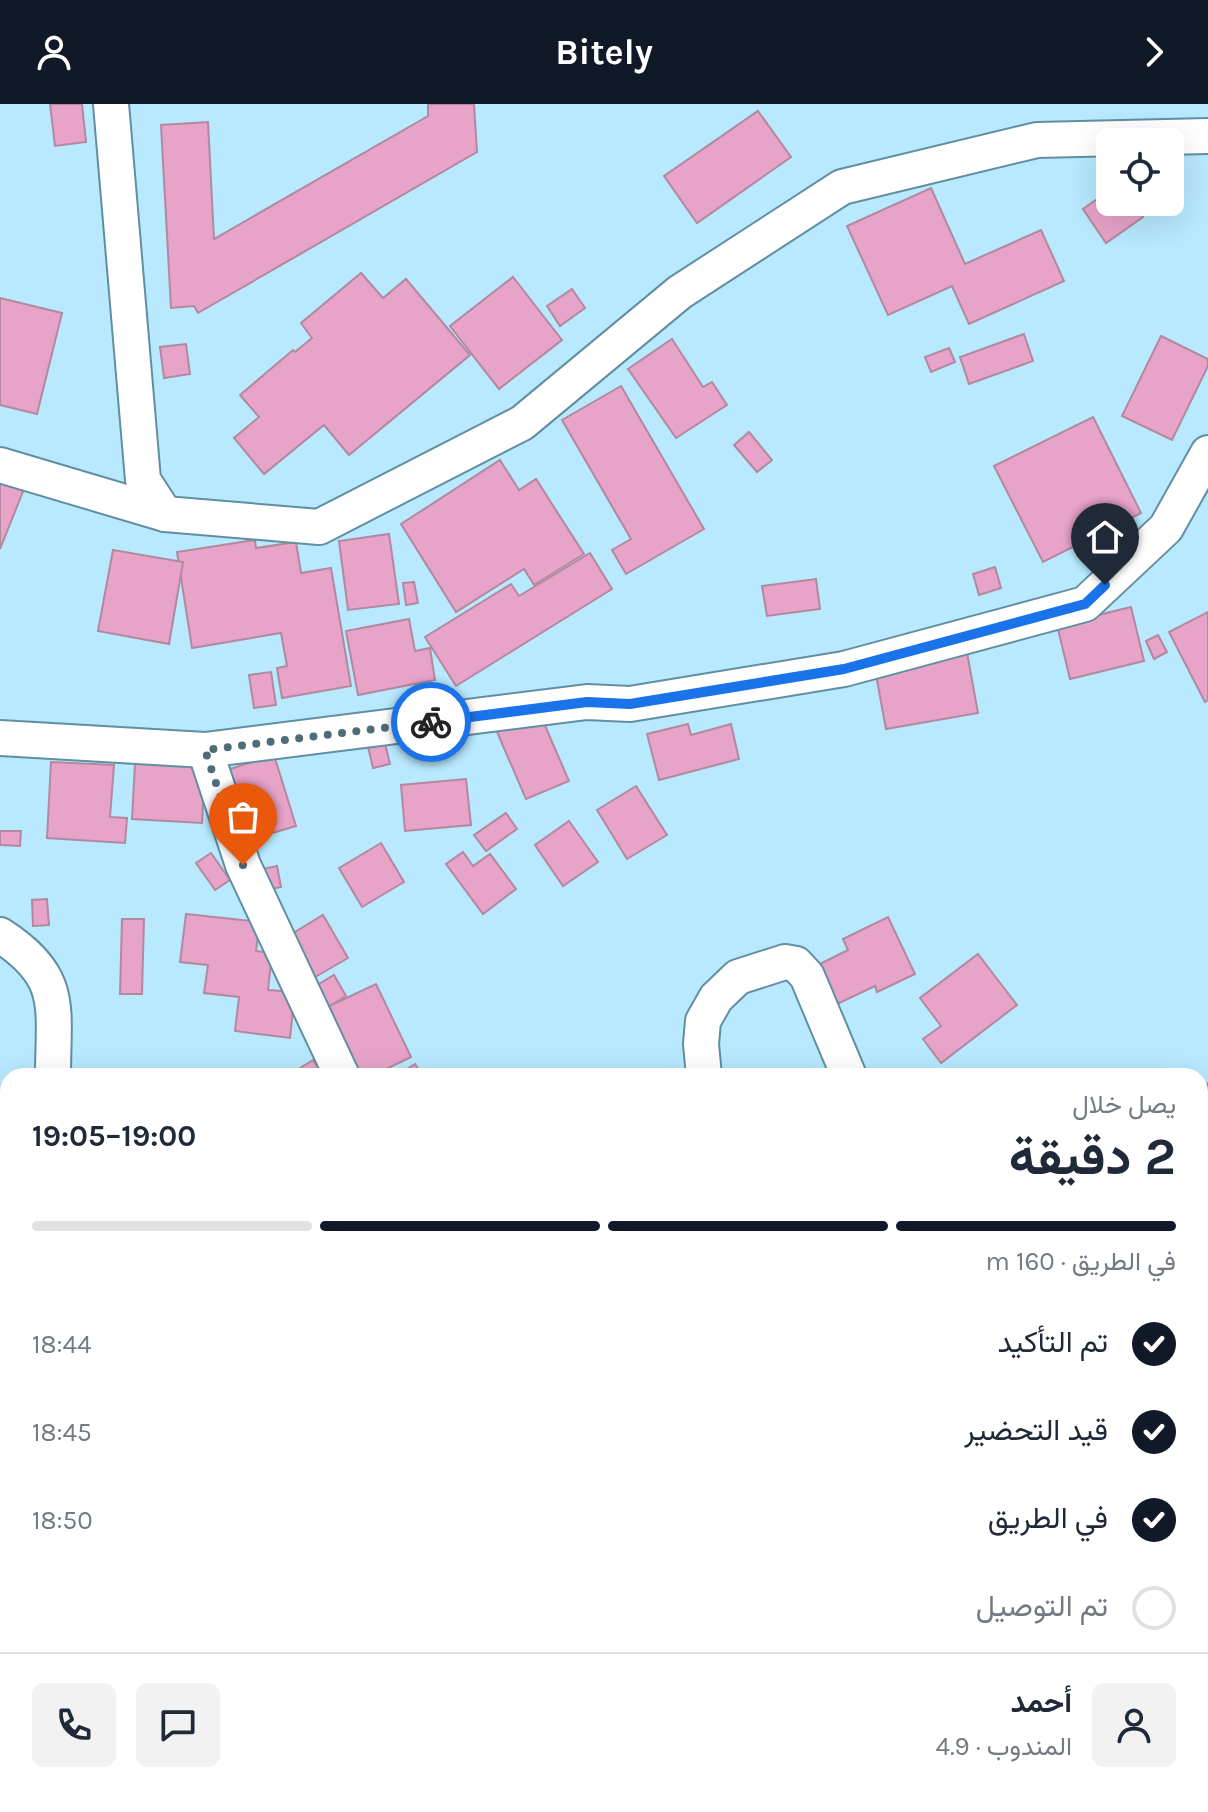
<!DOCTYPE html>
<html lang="ar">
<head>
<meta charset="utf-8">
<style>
  :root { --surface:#fff; --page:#f2f2f3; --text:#1f2937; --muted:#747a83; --line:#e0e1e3; --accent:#111827 }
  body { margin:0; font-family:Karla,Vazirmatn,sans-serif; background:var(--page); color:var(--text); direction:rtl; height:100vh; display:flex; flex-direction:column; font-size:30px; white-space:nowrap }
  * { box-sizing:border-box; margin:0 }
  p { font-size:26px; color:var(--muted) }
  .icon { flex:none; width:44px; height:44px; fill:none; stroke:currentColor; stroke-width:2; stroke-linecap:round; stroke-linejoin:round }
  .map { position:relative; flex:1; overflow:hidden; direction:ltr }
  .panel { position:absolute; left:0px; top:964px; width:1208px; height:744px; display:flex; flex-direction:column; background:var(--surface); border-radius:24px 24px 0 0; box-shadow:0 8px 32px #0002; direction:rtl }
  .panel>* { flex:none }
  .buttons { position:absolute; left:1096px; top:24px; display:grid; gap:16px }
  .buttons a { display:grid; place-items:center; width:88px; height:88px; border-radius:12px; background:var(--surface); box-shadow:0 8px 32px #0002; font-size:40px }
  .pin { position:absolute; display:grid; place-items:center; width:68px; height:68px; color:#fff; margin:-82px -34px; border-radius:50% 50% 50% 0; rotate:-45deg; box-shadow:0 0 8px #0007 }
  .pin .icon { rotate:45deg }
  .courier { position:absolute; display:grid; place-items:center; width:80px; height:80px; margin:-40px; border:6px solid #1a73e8; border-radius:50%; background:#fff; color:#222; box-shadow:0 2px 10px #0007 }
  .summary em { font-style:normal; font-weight:700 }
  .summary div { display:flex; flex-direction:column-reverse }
  .summary { display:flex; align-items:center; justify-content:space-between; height:136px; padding:0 32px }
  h1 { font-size:52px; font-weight:700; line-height:60px }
  .bar { display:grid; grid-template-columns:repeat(4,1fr); gap:12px 8px; align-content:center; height:96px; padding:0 32px }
  .bar i { height:10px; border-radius:6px; background:var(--line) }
  .bar .current { background:var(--accent) }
  .bar p { grid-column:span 4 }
  .line { display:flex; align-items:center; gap:20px; padding:0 32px; border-top:2px solid var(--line) }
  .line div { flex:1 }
  .round { display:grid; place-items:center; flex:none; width:84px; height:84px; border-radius:12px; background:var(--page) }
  ol { padding:0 32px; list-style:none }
  li { display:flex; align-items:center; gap:24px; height:88px }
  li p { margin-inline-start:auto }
  li .icon { padding:8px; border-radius:50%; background:var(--accent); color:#fff; stroke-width:4 }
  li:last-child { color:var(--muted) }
  li i { width:44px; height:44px; border:4px solid var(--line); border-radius:50% }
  header { display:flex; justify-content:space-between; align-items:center; height:104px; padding:0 32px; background:var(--accent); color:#fff; font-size:36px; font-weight:700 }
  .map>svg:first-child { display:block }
  .building { fill:#e7a3c8; stroke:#b2899e; stroke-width:2 }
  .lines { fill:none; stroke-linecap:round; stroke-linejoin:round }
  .street-casing { stroke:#618fa2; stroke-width:38 }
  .street { stroke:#fff; stroke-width:34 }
  .done { stroke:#4f6c79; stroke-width:8; stroke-dasharray:0 14.4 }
  .route { stroke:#1a73e8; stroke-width:10 }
</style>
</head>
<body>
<header><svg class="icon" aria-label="forward" viewBox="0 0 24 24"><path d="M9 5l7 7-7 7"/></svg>Bitely<svg class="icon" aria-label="person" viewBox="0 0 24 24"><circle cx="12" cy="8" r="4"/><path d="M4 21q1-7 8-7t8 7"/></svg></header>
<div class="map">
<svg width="1208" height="1708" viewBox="0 0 1208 1708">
  <rect width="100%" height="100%" fill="#b8e9fe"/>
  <g class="building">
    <path d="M50 0H82L86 38 55 42Z"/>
    <path d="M428 0H474L477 48 198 209 194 202 171 204 161 21 208 18 214 135 428 12Z"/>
    <path d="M758 7 791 53 697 119 664 72Z"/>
    <path d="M931 84 965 160 1041 126 1064 177 969 220 952 182 888 211 847 122Z"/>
    <path d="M1110 86V98H1132L1143 113 1106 139 1083 105Z"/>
    <path d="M361 169 383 194 406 175 470 251 349 351 324 321 264 370 234 334 259 313 240 291 293 246 295 248 312 234 301 219Z"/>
    <path d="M513 173 562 236 499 285 450 222Z"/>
    <path d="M572 185 585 204 560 222 547 202Z"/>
    <path d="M0 194 62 209 37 310 0 301Z"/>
    <path d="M1024 230 1033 257 969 280 960 253Z"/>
    <path d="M1161 232 1208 255V262L1172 336 1122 312Z"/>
    <path d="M672 235 703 283 712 278 727 301 676 334 628 265Z"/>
    <path d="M186 240 190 270 164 274 160 243Z"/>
    <path d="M949 244 955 258 931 268 925 253Z"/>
    <path d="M621 282 704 425 626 470 612 446 631 435 562 316Z"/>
    <path d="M1093 313 1141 409 1043 458 994 362Z"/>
    <path d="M749 328 772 356 757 368 734 341Z"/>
    <path d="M500 356 519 386 536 375 584 450 534 481 524 465 456 508 401 420Z"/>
    <path d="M0 369 26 380 0 445Z"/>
    <path d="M389 430 399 500 348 506 339 437Z"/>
    <path d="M255 436 256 444 296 438 301 469 331 464 351 582 282 594 277 564 287 562 281 529 192 544 177 448Z"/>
    <path d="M113 446 183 458 169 540 98 527Z"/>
    <path d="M590 449 612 485 456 582 425 533 511 480 519 492Z"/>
    <path d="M995 463 1001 484 979 491 973 470Z"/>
    <path d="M816 475 820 505 767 512 762 482Z"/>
    <path d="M414 478 418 499 406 501 403 479Z"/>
    <path d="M1131 503 1144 557 1070 575 1057 521Z"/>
    <path d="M1208 508V596L1205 598 1169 528Z"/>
    <path d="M409 515 415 547 430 544 435 576 358 591 346 527Z"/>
    <path d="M1158 531 1167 548 1154 555 1146 537Z"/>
    <path d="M966 543 978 609 886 625 874 560Z"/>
    <path d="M271 568 276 601 254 604 249 571Z"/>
    <path d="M540 610 569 677 526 695 497 628Z"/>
    <path d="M688 620 691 631 731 620 739 655 659 676 647 630Z"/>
    <path d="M385 639 390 660 373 664 368 643Z"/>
    <path d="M274 651 296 722 252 735 230 665Z"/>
    <path d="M51 658 114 661 110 713 127 714 125 739 47 734Z"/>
    <path d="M135 659 205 663 202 719 132 715Z"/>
    <path d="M466 675 471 721 405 727 401 681Z"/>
    <path d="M636 682 667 731 627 755 597 706Z"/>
    <path d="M506 709 517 725 486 747 474 731Z"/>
    <path d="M569 717 598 758 563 782 535 741Z"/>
    <path d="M0 727H21L20 742 0 741Z"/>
    <path d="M381 739 404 778 362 803 339 764Z"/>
    <path d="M463 748 473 762 490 750 516 785 483 810 446 760Z"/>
    <path d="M211 749 230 776 215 786 196 759Z"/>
    <path d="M277 762 281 783 262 787 258 766Z"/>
    <path d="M47 795 49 821 33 822 32 796Z"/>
    <path d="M186 810 260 818 256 847 272 849 268 886 295 888 290 934 235 927 239 893 204 889 208 861 180 858Z"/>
    <path d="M323 811 348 854 310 876 285 834Z"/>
    <path d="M888 813 915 870 877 888 875 882 833 902 814 863 848 846 843 835Z"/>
    <path d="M122 815H144L142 890H120Z"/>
    <path d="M978 850 1017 901 941 959 923 935 941 922 920 894Z"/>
    <path d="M334 871 346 892 322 907 309 886Z"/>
    <path d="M376 880 411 953 372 972H352L321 906Z"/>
    <path d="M313 956 323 972H287Z"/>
    <path d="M415 960 423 972H396Z"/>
    <path d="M1208 979V1026L1200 1015V985Z"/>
    <path d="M1200 1023 1208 1031V1061L1200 1068Z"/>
    <path d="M0 1651 8 1662V1700H35L41 1708H0Z"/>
    <path d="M368 1700H462L467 1708H357Z"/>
  </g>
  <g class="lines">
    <g class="street-casing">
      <g id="street">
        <path d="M111 0 143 376 165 410 319 423 522 319 680 188 842 83 1037 36 1208 32"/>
        <path d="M0 361 165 410"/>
        <path d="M0 634 205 646 587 598 630 600 844 565 1085 500 1166 424 1208 349"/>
        <path d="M205 646 243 761 342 972"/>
        <path d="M0 831C65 873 53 903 53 972"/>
        <path d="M704 972 701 940 703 917 716 894 738 873 785 858 796 860 807 872 849 972"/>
        <path d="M0 1054 8 1049"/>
        <path d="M1200 1257 1208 1258"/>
        <path d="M0 1612 8 1624"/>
        <path d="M66 1700 74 1708"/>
        <path d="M163 1708 166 1700"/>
        <path d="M312 1708V1700"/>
        <path d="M531 1708 542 1703 552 1708"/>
      </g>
    </g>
    <use href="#street" class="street"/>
  </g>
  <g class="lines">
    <path class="done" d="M243 761 205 646 431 618"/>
    <path class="route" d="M431 618 587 598 630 600 844 565 1085 500 1105 481"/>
  </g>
</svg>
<div class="buttons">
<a><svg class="icon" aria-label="locate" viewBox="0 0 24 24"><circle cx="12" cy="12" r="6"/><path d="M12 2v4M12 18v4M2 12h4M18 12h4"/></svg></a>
</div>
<div class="pin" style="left:243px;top:761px;background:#ea580c"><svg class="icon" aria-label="bag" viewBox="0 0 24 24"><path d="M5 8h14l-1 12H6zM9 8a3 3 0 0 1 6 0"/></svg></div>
<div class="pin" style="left:1105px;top:481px;background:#1f2937"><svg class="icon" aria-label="home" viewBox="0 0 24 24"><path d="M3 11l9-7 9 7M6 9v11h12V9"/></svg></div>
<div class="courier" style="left:431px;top:618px"><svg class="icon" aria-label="bike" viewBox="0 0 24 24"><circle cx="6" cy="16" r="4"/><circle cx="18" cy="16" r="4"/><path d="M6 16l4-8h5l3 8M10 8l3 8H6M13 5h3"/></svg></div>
<section class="panel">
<div class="summary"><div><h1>2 دقيقة</h1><p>يصل خلال</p></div><em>19:00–19:05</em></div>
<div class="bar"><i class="current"></i><i class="current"></i><i class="current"></i><i></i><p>في الطريق · 160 m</p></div>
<ol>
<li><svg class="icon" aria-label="check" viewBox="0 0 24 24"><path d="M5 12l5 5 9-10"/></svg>تم التأكيد<p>18:44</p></li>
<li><svg class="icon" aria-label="check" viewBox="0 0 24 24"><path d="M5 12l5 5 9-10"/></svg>قيد التحضير<p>18:45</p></li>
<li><svg class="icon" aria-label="check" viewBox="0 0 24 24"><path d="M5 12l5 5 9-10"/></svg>في الطريق<p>18:50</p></li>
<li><i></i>تم التوصيل</li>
</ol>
<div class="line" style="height:144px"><a class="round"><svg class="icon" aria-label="person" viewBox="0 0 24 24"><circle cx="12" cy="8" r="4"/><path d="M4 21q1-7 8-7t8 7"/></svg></a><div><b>أحمد</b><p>المندوب · 4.9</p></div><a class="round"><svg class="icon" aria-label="chat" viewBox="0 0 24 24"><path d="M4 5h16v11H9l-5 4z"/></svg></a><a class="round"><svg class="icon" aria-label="phone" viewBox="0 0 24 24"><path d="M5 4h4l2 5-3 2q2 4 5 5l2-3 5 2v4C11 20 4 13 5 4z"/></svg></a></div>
</section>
</div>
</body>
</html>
